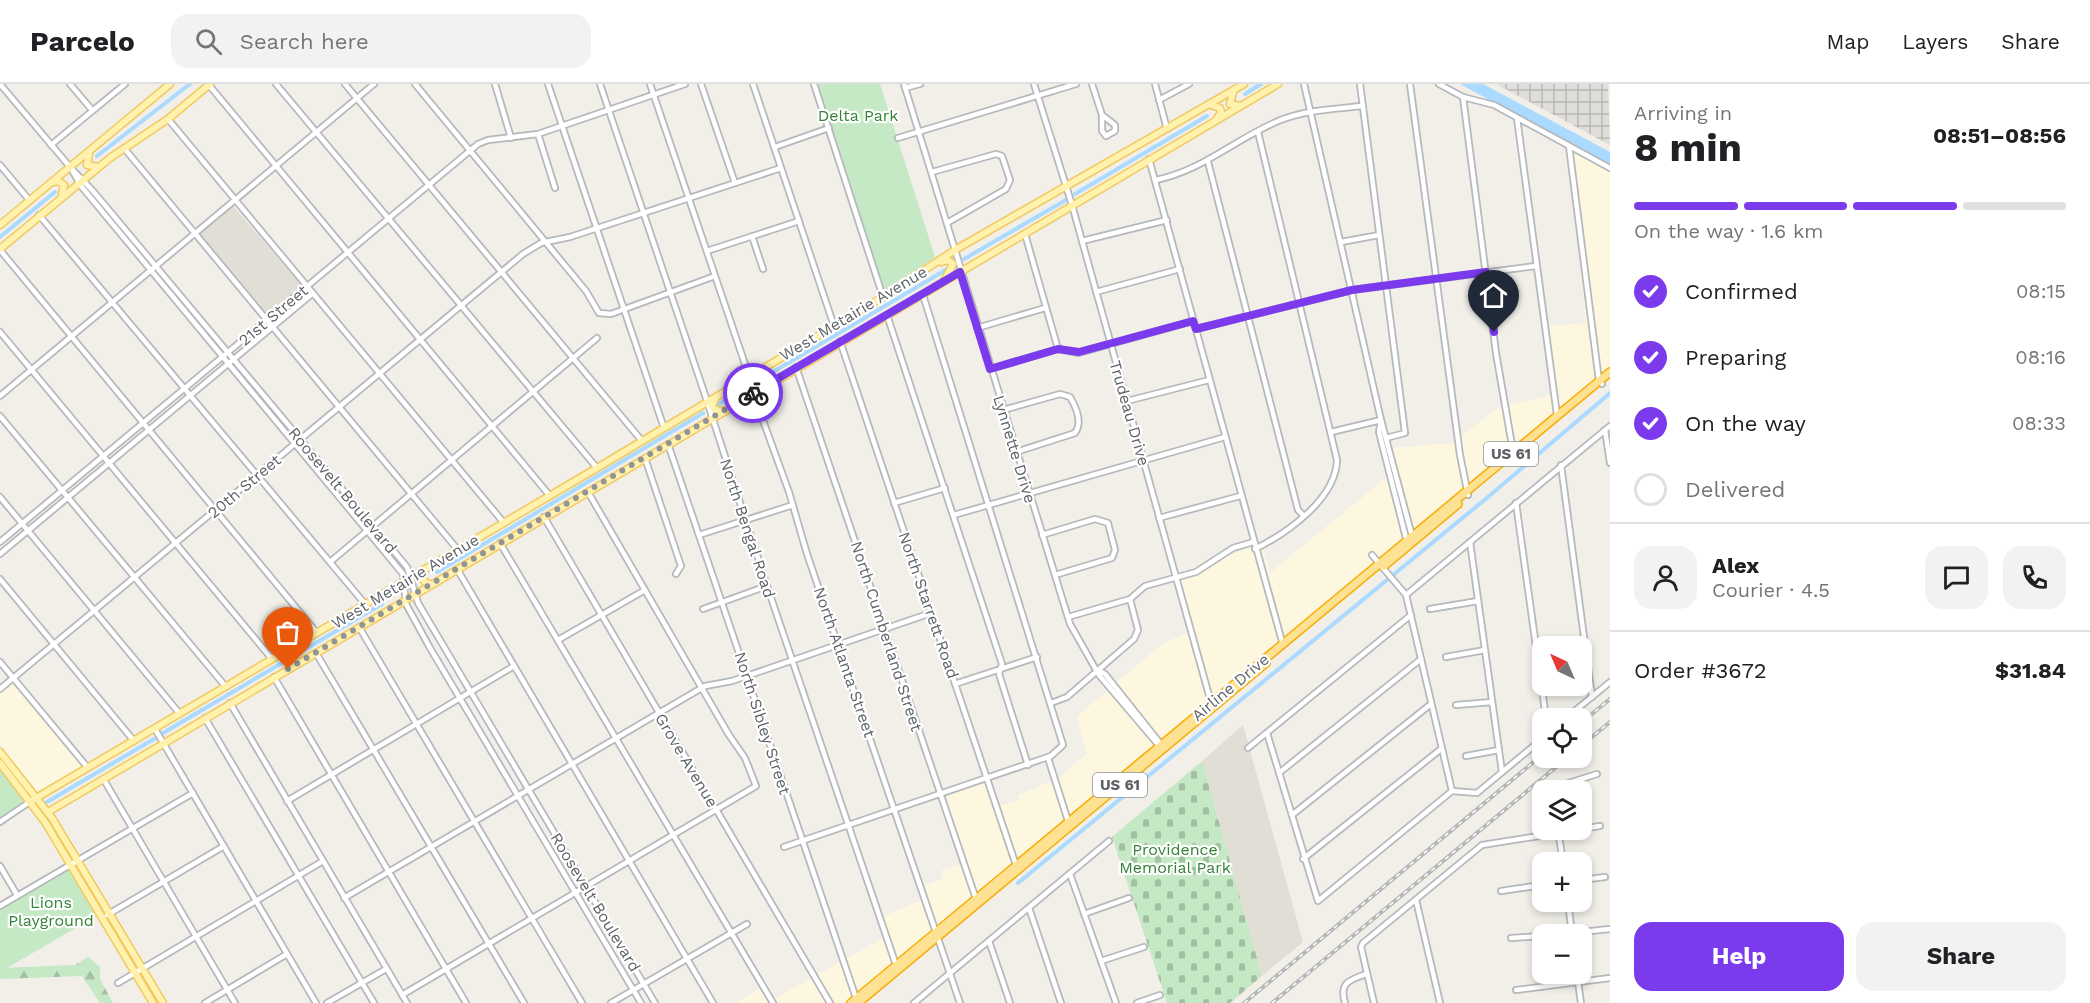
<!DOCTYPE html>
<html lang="en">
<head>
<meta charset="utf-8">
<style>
  :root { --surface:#fff; --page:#f2f2f2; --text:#202124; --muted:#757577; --line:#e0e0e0; --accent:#7c3aed }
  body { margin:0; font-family:"Work Sans",sans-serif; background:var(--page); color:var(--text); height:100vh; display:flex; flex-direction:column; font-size:22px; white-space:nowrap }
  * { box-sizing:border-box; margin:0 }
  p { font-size:20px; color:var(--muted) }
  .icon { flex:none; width:33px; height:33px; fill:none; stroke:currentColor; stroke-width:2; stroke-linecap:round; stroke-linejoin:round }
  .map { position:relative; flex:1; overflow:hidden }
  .details { display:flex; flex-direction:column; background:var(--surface); width:480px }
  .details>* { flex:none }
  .needle { width:39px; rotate:316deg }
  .tools { position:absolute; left:1532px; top:552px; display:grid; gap:12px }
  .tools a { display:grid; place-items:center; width:60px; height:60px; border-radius:12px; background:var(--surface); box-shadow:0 3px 9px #0003; font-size:30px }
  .pin { position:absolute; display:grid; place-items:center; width:51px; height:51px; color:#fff; margin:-62px -26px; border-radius:50% 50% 50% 0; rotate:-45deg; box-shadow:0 0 6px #0007 }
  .pin .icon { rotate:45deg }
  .courier { position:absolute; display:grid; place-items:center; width:60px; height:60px; margin:-30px; border:4px solid #7c3aed; border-radius:50%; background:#fff; color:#222; box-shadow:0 2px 8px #0007 }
  .overview em { font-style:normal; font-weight:700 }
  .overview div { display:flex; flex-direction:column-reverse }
  .overview { display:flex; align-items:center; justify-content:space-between; height:102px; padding:0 24px }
  h1 { font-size:39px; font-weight:700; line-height:45px }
  .bar { display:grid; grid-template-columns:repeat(4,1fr); gap:9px 6px; align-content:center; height:72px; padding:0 24px }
  .bar i { height:8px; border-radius:4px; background:var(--line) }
  .bar .on { background:var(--accent) }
  .bar p { grid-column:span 4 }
  .line { display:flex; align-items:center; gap:15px; padding:0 24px; border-top:2px solid var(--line) }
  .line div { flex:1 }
  .round { display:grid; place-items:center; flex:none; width:63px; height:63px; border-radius:18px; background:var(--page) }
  ol { padding:0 24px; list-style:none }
  li { display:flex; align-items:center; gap:18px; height:66px }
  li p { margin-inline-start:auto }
  li .icon { padding:6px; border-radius:50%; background:var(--accent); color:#fff; stroke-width:4 }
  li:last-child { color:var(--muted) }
  li i { width:33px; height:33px; border:3px solid var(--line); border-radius:50% }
  .button { display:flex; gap:12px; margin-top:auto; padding:12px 24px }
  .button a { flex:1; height:69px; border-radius:18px; background:var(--accent); color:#fff; font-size:24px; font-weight:700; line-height:69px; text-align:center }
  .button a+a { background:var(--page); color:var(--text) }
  header { display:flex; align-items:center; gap:36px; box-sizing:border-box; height:84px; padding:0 30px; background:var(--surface); border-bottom:2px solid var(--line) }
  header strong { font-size:28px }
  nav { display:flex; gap:33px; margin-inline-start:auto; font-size:21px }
  .search { width:420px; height:54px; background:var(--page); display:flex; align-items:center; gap:15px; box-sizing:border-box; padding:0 21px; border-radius:18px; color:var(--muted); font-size:22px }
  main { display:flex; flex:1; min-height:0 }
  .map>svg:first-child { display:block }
  .commercial { fill:#fef7e0 }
  .industrial { fill:url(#industrial-grid) }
  .education { fill:#e1ded6 }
  .forest { fill:url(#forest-firs) }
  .cemetery { fill:url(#cemetery-stones) }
  .green { fill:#c5e8c5 }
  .water { fill:#aadaff }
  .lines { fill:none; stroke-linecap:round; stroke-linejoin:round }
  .canal { stroke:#aadaff; stroke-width:4 }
  .minor-casing { stroke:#b5b8bc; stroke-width:8 }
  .major-casing { stroke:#f2c960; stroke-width:9 }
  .highway-casing { stroke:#f9ab00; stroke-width:10 }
  .minor { stroke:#fff; stroke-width:4.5 }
  .major { stroke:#fff2af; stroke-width:6 }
  .highway { stroke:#fde293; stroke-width:7 }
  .rail-casing { stroke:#b6b7b8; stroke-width:4 }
  .rail { stroke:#fff; stroke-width:1.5; stroke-dasharray:4.5; stroke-linecap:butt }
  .done { stroke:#929495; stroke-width:6; stroke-dasharray:0 10.8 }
  .route { stroke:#7c3aed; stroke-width:8 }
  .labels { text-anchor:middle; stroke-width:4.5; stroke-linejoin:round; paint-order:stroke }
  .shield { fill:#fff; stroke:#8f9295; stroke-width:1.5 }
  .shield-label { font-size:15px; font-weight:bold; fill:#5f6368 }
  .park-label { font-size:16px; fill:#348238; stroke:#fff }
  .street-label { font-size:16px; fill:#5f6368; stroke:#fff }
</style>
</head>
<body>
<header>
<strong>Parcelo</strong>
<div class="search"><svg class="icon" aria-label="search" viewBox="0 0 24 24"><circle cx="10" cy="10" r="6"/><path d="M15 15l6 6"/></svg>Search here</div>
<nav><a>Map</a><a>Layers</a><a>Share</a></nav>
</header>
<main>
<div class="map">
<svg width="1610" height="919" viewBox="0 0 1610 919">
  <defs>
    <pattern id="industrial-grid" width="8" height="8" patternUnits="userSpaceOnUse" patternTransform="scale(1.5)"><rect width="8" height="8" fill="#e0deda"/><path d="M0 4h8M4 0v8" fill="none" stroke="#b9b8b5"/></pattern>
    <pattern id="forest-firs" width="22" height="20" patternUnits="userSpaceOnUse" patternTransform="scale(1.5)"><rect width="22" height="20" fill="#c5e8c5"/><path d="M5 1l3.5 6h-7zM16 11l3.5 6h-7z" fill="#a3c0a4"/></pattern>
    <pattern id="cemetery-stones" width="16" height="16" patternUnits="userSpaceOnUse" patternTransform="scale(1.5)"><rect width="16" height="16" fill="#c5e8c5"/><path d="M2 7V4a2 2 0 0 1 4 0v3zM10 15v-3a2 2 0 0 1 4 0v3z" fill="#a3c0a4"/></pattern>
  </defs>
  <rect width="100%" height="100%" fill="#f1efe8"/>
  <g class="commercial">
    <path d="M1567 58 1610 81V282L846 919H736L763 902 772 916 883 854 877 835 922 816 918 804 943 795 941 787 962 780 936 709 990 691 999 722 1019 716 1018 711 1059 694 1087 669 1076 633 1165 558 1188 549 1171 492 1262 460 1270 489 1387 393 1381 365 1452 359 1500 323 1557 310 1549 242 1586 239Z"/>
    <path d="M9 594 85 683 38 708 0 661V601Z"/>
  </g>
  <path class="industrial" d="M1496 0H1608L1610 61Z"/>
  <g class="education">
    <path d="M233 122 303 203 266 233 198 151Z"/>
    <path d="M1243 641 1303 858 1262 892 1202 677Z"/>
  </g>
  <path class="forest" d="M88 873 100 883V895L113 919H100L82 892 0 895V884L75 881Z"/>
  <path class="cemetery" d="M1202 677 1262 892 1230 919H1167L1112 753Z"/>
  <g class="green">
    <path d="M816 0H880L935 173 885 207Z"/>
    <path d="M0 684 28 718 0 735Z"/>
    <path d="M69 785 96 832 0 888V826Z"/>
  </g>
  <path class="water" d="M1460 0H1483L1610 68V81Z"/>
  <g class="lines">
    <g class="canal">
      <path d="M1245 10 1261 0"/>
      <path d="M97 72 190 0"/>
      <path d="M1075 110 1207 32"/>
      <path d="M0 153 55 108"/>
      <path d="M964 175 1066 116"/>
      <path d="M717 321 949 184"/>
      <path d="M437 488 703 329"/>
      <path d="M163 649 382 520"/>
      <path d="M47 718 154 655"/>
      <path d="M1018 799 1488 413 1610 309"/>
    </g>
    <g class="minor-casing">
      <g id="minor">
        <path d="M0 0 70 83 93 107 407 483 418 519 655 919"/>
        <path d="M70 0 92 26"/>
        <path d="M276 0 597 384"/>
        <path d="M345 0 642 357"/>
        <path d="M415 0 586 207 599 229 611 230 715 192"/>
        <path d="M495 0 511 54"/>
        <path d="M548 0 664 344"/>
        <path d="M600 0 707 317 767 502 897 884"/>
        <path d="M650 0 749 292"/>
        <path d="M701 0 735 99"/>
        <path d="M753 0 834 242"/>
        <path d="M814 0 883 213"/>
        <path d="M904 0 1070 540 1099 591 1161 664"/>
        <path d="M1034 0 1072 121 1212 622"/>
        <path d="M1092 0 1102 31V47L1106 52 1115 47V41L1102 31"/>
        <path d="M1155 0 1167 45"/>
        <path d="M1304 0 1381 336 1412 452"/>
        <path d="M1360 0 1405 349 1386 354"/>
        <path d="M1410 0 1460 371 1468 411"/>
        <path d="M1439 0 1463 13 1494 21 1610 84"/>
        <path d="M209 1 550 412"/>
        <path d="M905 4 920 0"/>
        <path d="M1463 13 1496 269 1514 373"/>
        <path d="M1159 16 1189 0"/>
        <path d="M1517 34 1557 331"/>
        <path d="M168 35 504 439"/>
        <path d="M538 50 555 104"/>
        <path d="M898 54 1076 0"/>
        <path d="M51 61 125 0"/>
        <path d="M1569 62 1599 297 1602 300"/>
        <path d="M775 63 829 44"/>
        <path d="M124 64 458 466"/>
        <path d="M1149 75 1283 561"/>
        <path d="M1208 78 1298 426 1303 431"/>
        <path d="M0 81 30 117"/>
        <path d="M73 88 81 102 403 490 406 520 430 564 641 919"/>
        <path d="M932 88 996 70 1002 72 1010 96 1006 105 947 139"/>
        <path d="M1156 96C1203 86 1234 56 1276 38 1303 26 1334 25 1362 22"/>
        <path d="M39 131 365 520"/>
        <path d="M1025 150 1058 265"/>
        <path d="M752 152 763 185"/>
        <path d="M1082 157 1167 136"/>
        <path d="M1341 158 1379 151"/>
        <path d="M0 166 317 549"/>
        <path d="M707 167 799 137"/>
        <path d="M1096 208 1180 185"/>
        <path d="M887 231 1002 580 999 590 1028 681"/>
        <path d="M977 244 1045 224"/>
        <path d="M1196 245 1352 206 1536 182"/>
        <path d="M0 248 272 575"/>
        <path d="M840 257 1017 784"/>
        <path d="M796 283 976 815"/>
        <path d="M990 285 1058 265 1079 269 1193 237"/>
        <path d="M753 309 789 408 807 470 960 919"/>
        <path d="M0 312 374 0"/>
        <path d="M1127 317 1209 296"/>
        <path d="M1003 326 1060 310 1070 313C1076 323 1083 338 1075 349L1016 368"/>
        <path d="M0 332 226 603"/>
        <path d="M1381 336 1379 348 1407 458"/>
        <path d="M1605 346 1610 379"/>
        <path d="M1331 348 1381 336"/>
        <path d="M668 360 857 917"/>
        <path d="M645 374 681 482 676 490"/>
        <path d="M1561 381 1592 613"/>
        <path d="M0 413 180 630"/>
        <path d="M894 419 945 404"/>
        <path d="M1516 419 1546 634"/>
        <path d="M954 431 1225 353"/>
        <path d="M544 433 830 919"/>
        <path d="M1159 434 1240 412"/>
        <path d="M699 451 793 421"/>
        <path d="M1042 451 1095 435 1108 439 1115 466 1112 474 1055 491"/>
        <path d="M0 458 478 60 488 56 538 50 685 0"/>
        <path d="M1470 458 1502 688"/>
        <path d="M500 459 773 919"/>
        <path d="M1255 465C1287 449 1336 415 1337 376L1258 48"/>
        <path d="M0 470 312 210"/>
        <path d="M1372 471 1406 511 1452 707"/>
        <path d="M330 478 597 254"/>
        <path d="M457 485 713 919"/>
        <path d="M0 495 134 657"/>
        <path d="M1406 511 1610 342"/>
        <path d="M703 525 767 502"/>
        <path d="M1430 525 1478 517"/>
        <path d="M1068 533 1130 515 1145 502 1196 488 1233 464 1253 458"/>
        <path d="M359 543 582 919"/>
        <path d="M558 556 645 506"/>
        <path d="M316 569 524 919"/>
        <path d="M1446 573 1485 566"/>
        <path d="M0 578 88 684"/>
        <path d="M1098 586 1105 590 1163 663"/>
        <path d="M274 593 466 919"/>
        <path d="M955 600 1037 573"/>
        <path d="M0 605 523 170 541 159 570 153 781 84"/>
        <path d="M230 619 407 919"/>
        <path d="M1051 619 1067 613 1134 555 1138 546 1130 515"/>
        <path d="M1456 621 1492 618"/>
        <path d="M205 634 374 919"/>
        <path d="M1566 634 1610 598"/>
        <path d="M155 645 316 919"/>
        <path d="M1267 649 1318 817 1452 707"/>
        <path d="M1248 664 1411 531"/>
        <path d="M1466 672 1499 666"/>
        <path d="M1048 674 1069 740"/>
        <path d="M1279 689 1421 575"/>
        <path d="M104 696 235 919"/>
        <path d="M1553 706V704L1597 690"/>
        <path d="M1452 707 1477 709 1542 655"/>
        <path d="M287 717 514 582"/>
        <path d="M1292 731 1431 620"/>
        <path d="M0 738 31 717"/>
        <path d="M1581 745 1600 742"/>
        <path d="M1558 746 1563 778"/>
        <path d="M784 763 1051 672 1063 661 923 211"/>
        <path d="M1303 775 1441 665"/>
        <path d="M0 782 17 811"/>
        <path d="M1070 790 1116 919"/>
        <path d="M1581 796 1605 793"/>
        <path d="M1501 807 1542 801"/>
        <path d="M344 814 705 602 732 597 931 529"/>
        <path d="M1416 816 1440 919"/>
        <path d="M1568 818 1572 850"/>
        <path d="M0 822 193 709"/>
        <path d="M1029 824 1061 919"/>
        <path d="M1084 830 1129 814"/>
        <path d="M107 831 224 762"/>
        <path d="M1563 850 1610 845"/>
        <path d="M1511 854 1542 852"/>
        <path d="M989 857 1010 919"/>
        <path d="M1101 877 1144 863"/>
        <path d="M1577 890 1581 919"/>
        <path d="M118 899 323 777"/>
        <path d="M1516 906 1610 894"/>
        <path d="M402 911 756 702 745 674 729 651 588 408"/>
        <path d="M205 919 287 870"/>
        <path d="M327 919 386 885"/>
        <path d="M611 919 747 840"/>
        <path d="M914 919 1109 757"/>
        <path d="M1137 919 1160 911"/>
        <path d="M1345 919C1339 899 1349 896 1366 890"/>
        <path d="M1374 919 1361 863 1363 859 1482 761 1577 746"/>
      </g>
    </g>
    <g class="major-casing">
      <g id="major">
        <path d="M1233 8 1230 20 1240 22"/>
        <path d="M1211 21 1220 24 1221 28 1217 35"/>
        <path d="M89 70 87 81 98 83"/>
        <path d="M53 98 58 97 64 101 62 110"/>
        <path d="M0 141 170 0"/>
        <path d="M0 165 110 74 168 35 210 0"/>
        <path d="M941 178 948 176 953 180 945 195"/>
        <path d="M716 313 712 322 715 326 723 327"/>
        <path d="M425 485 422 494 427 500H432"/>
        <path d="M0 668 52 734 163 919"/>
        <path d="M0 679 45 738 153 919"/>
        <path d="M31 717 597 384 883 213 955 166 1244 0"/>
        <path d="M48 728 1278 0"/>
      </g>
    </g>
    <g class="highway-casing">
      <g id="highway">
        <path d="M1384 482 1458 420"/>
        <path d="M851 919 1610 288"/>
        <path d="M858 919 1266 579"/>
      </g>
    </g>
    <use href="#minor" class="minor"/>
    <use href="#major" class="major"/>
    <use href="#highway" class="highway"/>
    <g class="rail-casing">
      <g id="rail">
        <path d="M1581 639 1610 615"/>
        <path d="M1581 662 1610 638"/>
        <path d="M1244 919 1542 671"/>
        <path d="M1272 919 1567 674"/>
      </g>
    </g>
    <use href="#rail" class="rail"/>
  </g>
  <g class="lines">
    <path class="done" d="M288 585 753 309"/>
    <path class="route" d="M753 309 960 188 990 285 1058 265 1079 268 1193 237 1196 245 1352 206 1486 188 1494 248"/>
  </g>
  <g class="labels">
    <g class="shield">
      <rect x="1484" y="358" width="54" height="24" rx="4.5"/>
      <rect x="1093" y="689" width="54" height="24" rx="4.5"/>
    </g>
    <g class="shield-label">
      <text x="1511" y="375">US 61</text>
      <text x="1120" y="706">US 61</text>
    </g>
    <g class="park-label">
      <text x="858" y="37">Delta Park</text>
      <text x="1175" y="771">Providence<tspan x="1175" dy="18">Memorial Park</tspan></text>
      <text x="51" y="824">Lions<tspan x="51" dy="18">Playground</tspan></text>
    </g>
    <g class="street-label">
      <text transform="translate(853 229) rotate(-31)" y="6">West Metairie Avenue</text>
      <text transform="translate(273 231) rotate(-40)" y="6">21st Street</text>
      <text transform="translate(1130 329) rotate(74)" y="6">Trudeau Drive</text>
      <text transform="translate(1015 365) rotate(73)" y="6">Lynnette Drive</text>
      <text transform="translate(244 402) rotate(-40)" y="6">20th Street</text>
      <text transform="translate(343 406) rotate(50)" y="6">Roosevelt Boulevard</text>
      <text transform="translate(748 444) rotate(72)" y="6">North Bengal Road</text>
      <text transform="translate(405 497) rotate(-31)" y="6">West Metairie Avenue</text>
      <text transform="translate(929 521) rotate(71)" y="6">North Starrett Road</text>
      <text transform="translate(887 552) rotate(72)" y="6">North Cumberland Street</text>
      <text transform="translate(845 578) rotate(71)" y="6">North Atlanta Street</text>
      <text transform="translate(1230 603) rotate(-40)" y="6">Airline Drive</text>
      <text transform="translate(763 639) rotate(72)" y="6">North Sibley Street</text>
      <text transform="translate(687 676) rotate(59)" y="6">Grove Avenue</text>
      <text transform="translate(596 818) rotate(59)" y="6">Roosevelt Boulevard</text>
    </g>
  </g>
</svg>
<div class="tools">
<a><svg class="needle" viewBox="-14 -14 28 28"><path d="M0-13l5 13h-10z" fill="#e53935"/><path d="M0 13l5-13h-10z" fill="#757577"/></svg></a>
<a><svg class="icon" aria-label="locate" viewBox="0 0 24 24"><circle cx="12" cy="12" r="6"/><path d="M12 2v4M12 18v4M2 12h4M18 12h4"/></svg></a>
<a><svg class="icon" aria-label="layers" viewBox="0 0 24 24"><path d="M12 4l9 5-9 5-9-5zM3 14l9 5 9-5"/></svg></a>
<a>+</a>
<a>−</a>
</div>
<div class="pin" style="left:288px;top:585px;background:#ea580c"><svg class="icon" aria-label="bag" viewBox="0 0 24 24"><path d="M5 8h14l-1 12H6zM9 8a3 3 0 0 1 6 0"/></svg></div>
<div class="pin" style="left:1494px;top:248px;background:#1f2937"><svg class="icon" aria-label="home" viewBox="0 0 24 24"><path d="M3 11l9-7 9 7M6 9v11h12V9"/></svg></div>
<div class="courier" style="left:753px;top:309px"><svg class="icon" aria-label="bike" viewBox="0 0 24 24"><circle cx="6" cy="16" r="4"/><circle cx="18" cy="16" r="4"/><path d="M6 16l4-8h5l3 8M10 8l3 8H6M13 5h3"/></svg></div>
</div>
<section class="details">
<div class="overview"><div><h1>8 min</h1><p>Arriving in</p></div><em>08:51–08:56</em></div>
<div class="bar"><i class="on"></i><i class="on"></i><i class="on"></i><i></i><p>On the way · 1.6 km</p></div>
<ol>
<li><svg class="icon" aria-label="check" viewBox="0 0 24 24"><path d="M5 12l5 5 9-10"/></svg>Confirmed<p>08:15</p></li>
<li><svg class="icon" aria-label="check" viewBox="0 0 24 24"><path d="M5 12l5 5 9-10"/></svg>Preparing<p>08:16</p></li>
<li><svg class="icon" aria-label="check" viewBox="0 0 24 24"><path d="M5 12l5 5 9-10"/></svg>On the way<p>08:33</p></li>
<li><i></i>Delivered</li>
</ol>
<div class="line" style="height:108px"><a class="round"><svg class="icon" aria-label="person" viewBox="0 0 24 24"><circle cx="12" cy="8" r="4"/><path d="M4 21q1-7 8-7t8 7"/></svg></a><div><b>Alex</b><p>Courier · 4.5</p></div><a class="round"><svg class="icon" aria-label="chat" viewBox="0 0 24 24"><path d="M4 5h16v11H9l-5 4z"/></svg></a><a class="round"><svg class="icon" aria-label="phone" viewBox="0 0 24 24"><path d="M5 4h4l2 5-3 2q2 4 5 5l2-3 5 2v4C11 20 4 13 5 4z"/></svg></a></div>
<div class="line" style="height:78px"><div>Order #3672</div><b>$31.84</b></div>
<div class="button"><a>Help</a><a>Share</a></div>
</section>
</main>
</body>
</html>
